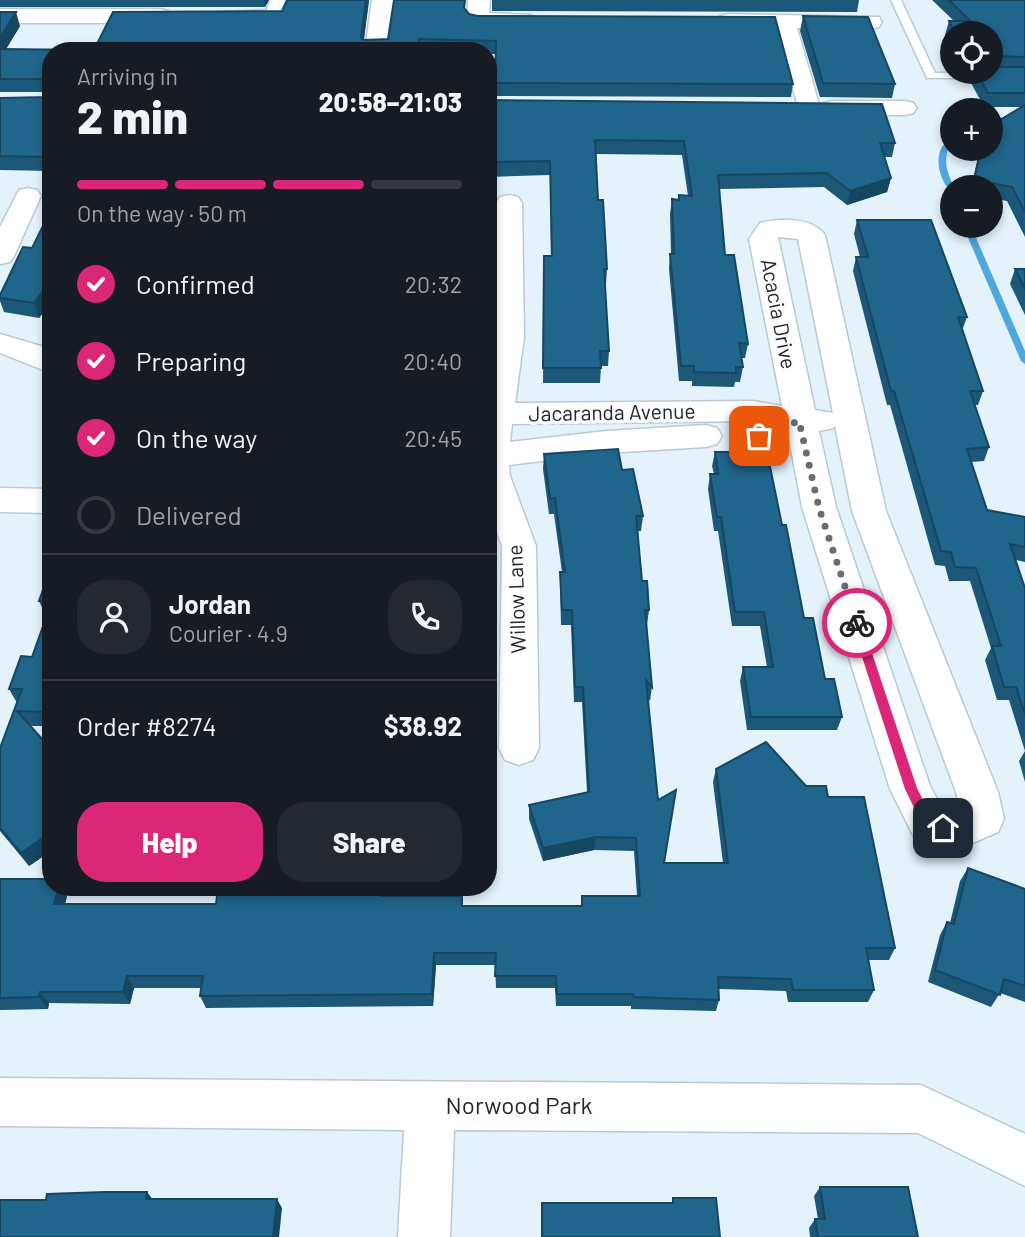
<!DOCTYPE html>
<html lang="en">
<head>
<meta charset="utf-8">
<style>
  :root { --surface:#171b24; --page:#242831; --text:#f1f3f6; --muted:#9ea1a6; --line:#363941; --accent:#db2777 }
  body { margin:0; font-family:Barlow,sans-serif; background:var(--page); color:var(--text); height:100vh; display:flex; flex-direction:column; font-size:26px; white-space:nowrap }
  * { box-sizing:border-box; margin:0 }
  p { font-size:23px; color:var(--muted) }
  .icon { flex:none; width:38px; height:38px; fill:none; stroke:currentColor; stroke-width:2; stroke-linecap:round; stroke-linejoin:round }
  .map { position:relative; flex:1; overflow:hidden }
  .side { position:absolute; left:42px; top:42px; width:455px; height:854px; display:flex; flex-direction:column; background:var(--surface); border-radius:28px; box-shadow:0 4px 10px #0003 }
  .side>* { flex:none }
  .controls { position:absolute; left:940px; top:21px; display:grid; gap:14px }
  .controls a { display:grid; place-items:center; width:63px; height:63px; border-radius:50%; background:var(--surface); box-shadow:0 4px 10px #0003; font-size:35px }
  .pin { position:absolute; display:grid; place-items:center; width:60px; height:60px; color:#fff; margin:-30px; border-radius:14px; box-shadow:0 4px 10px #0006 }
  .courier { position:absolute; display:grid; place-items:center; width:70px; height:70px; margin:-35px; border:5px solid #db2777; border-radius:50%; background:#fff; color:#222; box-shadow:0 2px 9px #0007 }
  .head em { font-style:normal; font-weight:800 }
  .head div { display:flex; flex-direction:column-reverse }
  .head { display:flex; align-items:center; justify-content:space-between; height:119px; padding:0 35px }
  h1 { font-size:46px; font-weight:800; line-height:52px }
  .bar { display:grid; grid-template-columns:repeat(4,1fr); gap:10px 7px; align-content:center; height:84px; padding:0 35px }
  .bar i { height:9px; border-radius:5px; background:var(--line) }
  .bar .on { background:var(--accent) }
  .bar p { grid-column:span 4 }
  .line { display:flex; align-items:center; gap:18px; padding:0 35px; border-top:2px solid var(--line) }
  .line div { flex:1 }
  .round { display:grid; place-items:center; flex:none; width:74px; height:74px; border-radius:28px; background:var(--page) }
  ol { padding:0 35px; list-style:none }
  li { display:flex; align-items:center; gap:21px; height:77px }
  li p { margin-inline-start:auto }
  li .icon { padding:7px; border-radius:50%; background:var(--accent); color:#fff; stroke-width:4 }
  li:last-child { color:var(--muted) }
  li i { width:38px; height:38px; border:4px solid var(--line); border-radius:50% }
  .button { display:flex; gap:14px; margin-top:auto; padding:14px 35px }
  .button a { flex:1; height:80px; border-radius:28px; background:var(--accent); color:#fff; font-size:28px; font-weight:800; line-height:80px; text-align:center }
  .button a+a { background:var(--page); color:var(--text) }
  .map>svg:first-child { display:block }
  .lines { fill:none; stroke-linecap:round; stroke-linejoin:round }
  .stream { fill:#4fa7dd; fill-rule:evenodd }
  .lane-casing { stroke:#bbc9d3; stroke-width:3 }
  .street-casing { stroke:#bbc9d3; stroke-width:3 }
  .lane { fill:#fff; fill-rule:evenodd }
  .street { fill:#fff; fill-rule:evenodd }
  .wall { fill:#1c5778 }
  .shaded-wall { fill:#164762 }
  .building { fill:#20658c; stroke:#164762; stroke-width:2 }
  .route { fill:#db2777 }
  .done { stroke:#666e74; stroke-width:7; stroke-dasharray:0 12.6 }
  .labels { text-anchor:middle; stroke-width:7; stroke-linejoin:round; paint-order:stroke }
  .street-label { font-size:21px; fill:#22272b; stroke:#fdfdfd }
  .near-street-label { font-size:24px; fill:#22272b; stroke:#fdfdfd }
</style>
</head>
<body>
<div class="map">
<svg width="1025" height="1237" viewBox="0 0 1025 1237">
  <rect width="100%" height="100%" fill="#e4f2fc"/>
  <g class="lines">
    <g class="stream">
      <path d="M1025 116V120L990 124V120Z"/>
      <path d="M949 137H952C952 145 948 146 947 153 944 166 949 176 954 187H952V192C941 183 934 161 942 147 944 144 947 141 949 137Z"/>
      <path d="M963 226H971L1025 351V364L1021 361Z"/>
    </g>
    <g class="lane-casing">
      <path id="lane" d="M891 0H901L935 73 1025 72V78H927Z"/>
    </g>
    <g class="street-casing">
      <g id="street">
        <path d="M270 0H292L284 22 232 24 224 22 221 17 224 12 267 10Z"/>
        <path d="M372 0H394L387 51H365Z"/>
        <path d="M468 0H490L489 13 531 15 534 20 531 25 523 27 470 25 467 20Z"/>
        <path d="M0 9H160L168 11 171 16 168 21 160 23H0Z"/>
        <path d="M728 14 879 17 882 22 879 27 871 29 797 28 820 108 824 103 832 101H905L913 103 917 108 913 113 905 115H832L824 113 820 108 816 113 808 115 800 113 775 28 720 26 717 21 720 16Z"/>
        <path d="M28 188 37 190 41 196 14 256 10 262 0 264V227L19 190Z"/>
        <path d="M509 195 518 197 522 203 524 337 515 403 753 401 782 406 749 239 760 223C780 218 812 217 825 235L886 511 998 792 1004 819 998 832 956 850 914 837 890 789 802 507 787 428 753 421 512 424 510 442 606 431 706 425 717 428 722 436 717 444 706 447 606 453 509 465 510 476 536 546 539 748 533 760 519 765 505 760 499 748 502 546 488 509V375L494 337 496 203 500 197ZM778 237 798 239 833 413 815 410ZM835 426 852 511 956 792 960 810 954 813 943 810 930 786 836 507 819 431 833 428Z"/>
        <path d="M0 334 51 349V373L0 353Z"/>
        <path d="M0 488 51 489V513L0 512Z"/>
        <path d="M0 1078 921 1085 1025 1134V1186L918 1133 454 1130 450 1237H398L404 1130 0 1126Z"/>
      </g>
    </g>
    <use href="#lane" class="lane"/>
    <use href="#street" class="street"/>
  </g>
  <g class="wall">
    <path d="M0 0H269L265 7H0Z"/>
    <path d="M287 0H369L364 40 388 39 394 0H465V9L469 14 793 84 791 97 495 96V54H488V51H51V171L0 170V98L49 97V92H0V12L20 26 6 49 94 50 282 11Z"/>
    <path d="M492 0H859L857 12 492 11Z"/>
    <path d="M932 0H1025V237L1007 201 990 198V187H971L980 149H990L1022 107H984L970 81 972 72H990V33H952V47L945 35 949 21H954Z"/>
    <path d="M803 16 895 84 892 98 820 97 800 31Z"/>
    <path d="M488 100 895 143 892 157H884L891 178 887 192 847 205 824 187 719 189 725 255 748 344 745 358H741L743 367 740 382H735L734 387 692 386V381H679L669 269 670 254H671L670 214 672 199 678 200 679 195 688 196 682 155 596 154 598 200 607 269 606 284H605L609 351 608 366H601L600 383H543L544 256H551L550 175 488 177Z"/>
    <path d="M51 214V302L39 318 4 312 0 301V295L32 248Z"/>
    <path d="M857 220 967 317 962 331 983 391 978 405H975L989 447 984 461 971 462 987 510 1025 517V562L1016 560 1025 588V782L1019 761 1025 751 1009 700H997L985 660 991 648 970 581H949L945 566 935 565 890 405H887L853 271 856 257H860L854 234Z"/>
    <path d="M1015 269H1025V315L1010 284Z"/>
    <path d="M715 452 782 525 804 618 825 679 842 717 837 730H747L740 681 743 667H767L760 626H732L718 531H714L708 489 710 474H714L712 466Z"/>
    <path d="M544 454 622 470 643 516 641 531H638L642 581 649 610 647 625 652 687 650 701 648 698 664 863H723L713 782 716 769 806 786 828 797 895 948 889 960H868L874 990 868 1002H788L786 991 719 989V1000L716 1011 631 1009V1006H556L555 988H496L495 965H436L433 1006 206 1008 200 996 201 988H134L130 1004 49 1003 48 1009 0 1010V879L68 892 65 904H216L383 894V896H462L463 906H581L582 896H637L634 851 594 850 543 861 529 819V805L587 792 582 702H574L571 625H561L560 587V572H562L554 514H549L543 469Z"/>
    <path d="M51 567V726H30L51 749V851L29 866 0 831V748L17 703 9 689 32 657 46 616 39 601Z"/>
    <path d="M488 798 493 811 492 853H488Z"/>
    <path d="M968 868 1025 889V1002L1000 993 991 1007 928 982 940 935 947 922 950 923 960 881Z"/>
    <path d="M820 1187 918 1237H810L809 1228 815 1219H818L814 1196Z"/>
  </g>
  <g class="shaded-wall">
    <path d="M264 0H269L265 7Z"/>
    <path d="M366 0H369L362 51 361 37Z"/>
    <path d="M16 12 20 26 0 59V38Z"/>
    <path d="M891 178 887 192 847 205 850 191Z"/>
    <path d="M48 284 51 292V302L39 318 34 303Z"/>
    <path d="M51 768V782L45 771Z"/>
    <path d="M51 832V851L29 866 21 853Z"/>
    <path d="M596 837 594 850 543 861V848Z"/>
    <path d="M59 887H66L68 892 62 916 54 904Z"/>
    <path d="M381 887H415L383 894 384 909Z"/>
    <path d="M434 953 436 965 433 1006 432 994Z"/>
    <path d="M127 976 134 988 130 1004 123 992Z"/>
    <path d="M40 992 49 1003 48 1009 39 997Z"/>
    <path d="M147 1192 154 1201 146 1199Z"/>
    <path d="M277 1199 282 1208 279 1237H273Z"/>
  </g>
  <g class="building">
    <path d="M287 0H366L361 37 364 40 388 39 394 0H465L464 8 469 14 478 16 775 17 793 84 495 83 496 41 419 39 417 51H51V157L0 156V98L49 97 50 81 47 79H0V49L94 50 113 12 282 11Z"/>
    <path d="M949 0H1025V57L990 56V33H955L949 21H970Z"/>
    <path d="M0 12H16L0 38Z"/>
    <path d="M803 16 868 17 895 84 823 83Z"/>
    <path d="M990 67H1025V93H988L976 72H990Z"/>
    <path d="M488 100 882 104 895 143H880L891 178 850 191 827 173 718 175 725 255H734L748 344 739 343 743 367H736V373L694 372V366H681L670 254H674L672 199 679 200V195L692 196 684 141 595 140 598 200H603L607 269H604L609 351H600L601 368H543L544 256H552L550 161 488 162Z"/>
    <path d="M1025 105V212L1012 187 974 180 981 149H990V126Z"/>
    <path d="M51 214V284H48L34 303 0 298V295L23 247 32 248 46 220H48Z"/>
    <path d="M857 220H931L967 317H958L983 391H970L989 447 967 449 987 510 1025 517V547L1010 544 1025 588V715L1016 687H1004L992 646H1001L976 568 955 567 951 552 941 551 894 391H891L856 257H868Z"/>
    <path d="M1015 269H1025V289Z"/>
    <path d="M618 449 622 470 633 469 643 516H636L642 581H647L649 610H645L652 687 646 680 658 800 676 790 664 863H728L716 769 766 742 806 786H826L828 797H864L895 948H866L874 990H793L791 979 718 977 719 1000 634 997 633 994H557L556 976H495L496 953H434L432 994 200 996 203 976H127L123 992H40L39 997 0 998V879H51V887H59L54 904H216L218 887H381L382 896H462V906H582V896H640L636 838 596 837 543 848 529 805 589 792 583 687H575L572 610H562L560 572H565L555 498 550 499 544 454Z"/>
    <path d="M715 452H767L782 525H786L804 618H813L825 679H834L842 717H751L743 667H773L764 612H735L721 517H717L710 474H718Z"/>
    <path d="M51 567V601H39Z"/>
    <path d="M51 604V712L17 711 51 749V768L45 771 51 778V832L21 853 0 828V748L22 689H9L21 656 32 657Z"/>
    <path d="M488 798H493L492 840H488Z"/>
    <path d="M968 868 1025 889V986L1004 979 1000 995 935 970 947 922 954 924Z"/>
    <path d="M820 1187H908L918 1237H818L815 1219H825Z"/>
    <path d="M105 1192H147L146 1199H277L273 1237H0V1200H46L47 1194Z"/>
    <path d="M673 1198H716L720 1237H542V1203H673Z"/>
  </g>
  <path class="route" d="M857 619 862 623 917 788 933 820 947 824V832L943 834 924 828 905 789 851 623Z"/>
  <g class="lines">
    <path class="done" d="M759 436 799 421 819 508 857 623"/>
  </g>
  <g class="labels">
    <g class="street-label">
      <text transform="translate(778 314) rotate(79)" y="7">Acacia Drive</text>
      <text transform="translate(612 413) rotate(-1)" y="7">Jacaranda Avenue</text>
      <text transform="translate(517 599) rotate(-92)" y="7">Willow Lane</text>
    </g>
    <g class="near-street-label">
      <text x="519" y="1114">Norwood Park</text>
    </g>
  </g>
</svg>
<div class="controls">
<a><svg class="icon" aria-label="locate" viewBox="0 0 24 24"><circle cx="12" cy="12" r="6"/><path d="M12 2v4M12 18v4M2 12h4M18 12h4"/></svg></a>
<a>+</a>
<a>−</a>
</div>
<div class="pin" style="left:759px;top:436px;background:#ea580c"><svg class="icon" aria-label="bag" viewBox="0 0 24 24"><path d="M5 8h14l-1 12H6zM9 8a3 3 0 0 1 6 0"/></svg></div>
<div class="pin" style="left:943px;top:828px;background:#1f2937"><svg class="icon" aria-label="home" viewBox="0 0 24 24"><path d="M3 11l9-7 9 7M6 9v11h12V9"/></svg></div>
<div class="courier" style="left:857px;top:623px"><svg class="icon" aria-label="bike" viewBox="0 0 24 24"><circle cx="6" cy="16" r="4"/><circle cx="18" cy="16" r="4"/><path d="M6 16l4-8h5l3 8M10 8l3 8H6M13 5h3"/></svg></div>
<section class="side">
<div class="head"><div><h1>2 min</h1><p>Arriving in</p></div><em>20:58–21:03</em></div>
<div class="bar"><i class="on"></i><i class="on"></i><i class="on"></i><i></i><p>On the way · 50 m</p></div>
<ol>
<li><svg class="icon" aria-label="check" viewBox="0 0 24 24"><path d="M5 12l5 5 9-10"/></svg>Confirmed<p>20:32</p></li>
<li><svg class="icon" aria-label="check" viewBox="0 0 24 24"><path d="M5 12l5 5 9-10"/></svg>Preparing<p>20:40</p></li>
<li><svg class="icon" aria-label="check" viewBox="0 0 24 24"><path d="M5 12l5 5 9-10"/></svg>On the way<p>20:45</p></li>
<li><i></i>Delivered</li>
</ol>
<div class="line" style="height:126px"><a class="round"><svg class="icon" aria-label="person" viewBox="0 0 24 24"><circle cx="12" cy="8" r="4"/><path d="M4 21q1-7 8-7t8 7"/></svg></a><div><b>Jordan</b><p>Courier · 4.9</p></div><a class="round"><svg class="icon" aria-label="phone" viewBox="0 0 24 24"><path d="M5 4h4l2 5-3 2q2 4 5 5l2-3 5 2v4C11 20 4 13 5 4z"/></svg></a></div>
<div class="line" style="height:91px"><div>Order #8274</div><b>$38.92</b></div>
<div class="button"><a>Help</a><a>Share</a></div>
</section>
</div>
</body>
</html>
